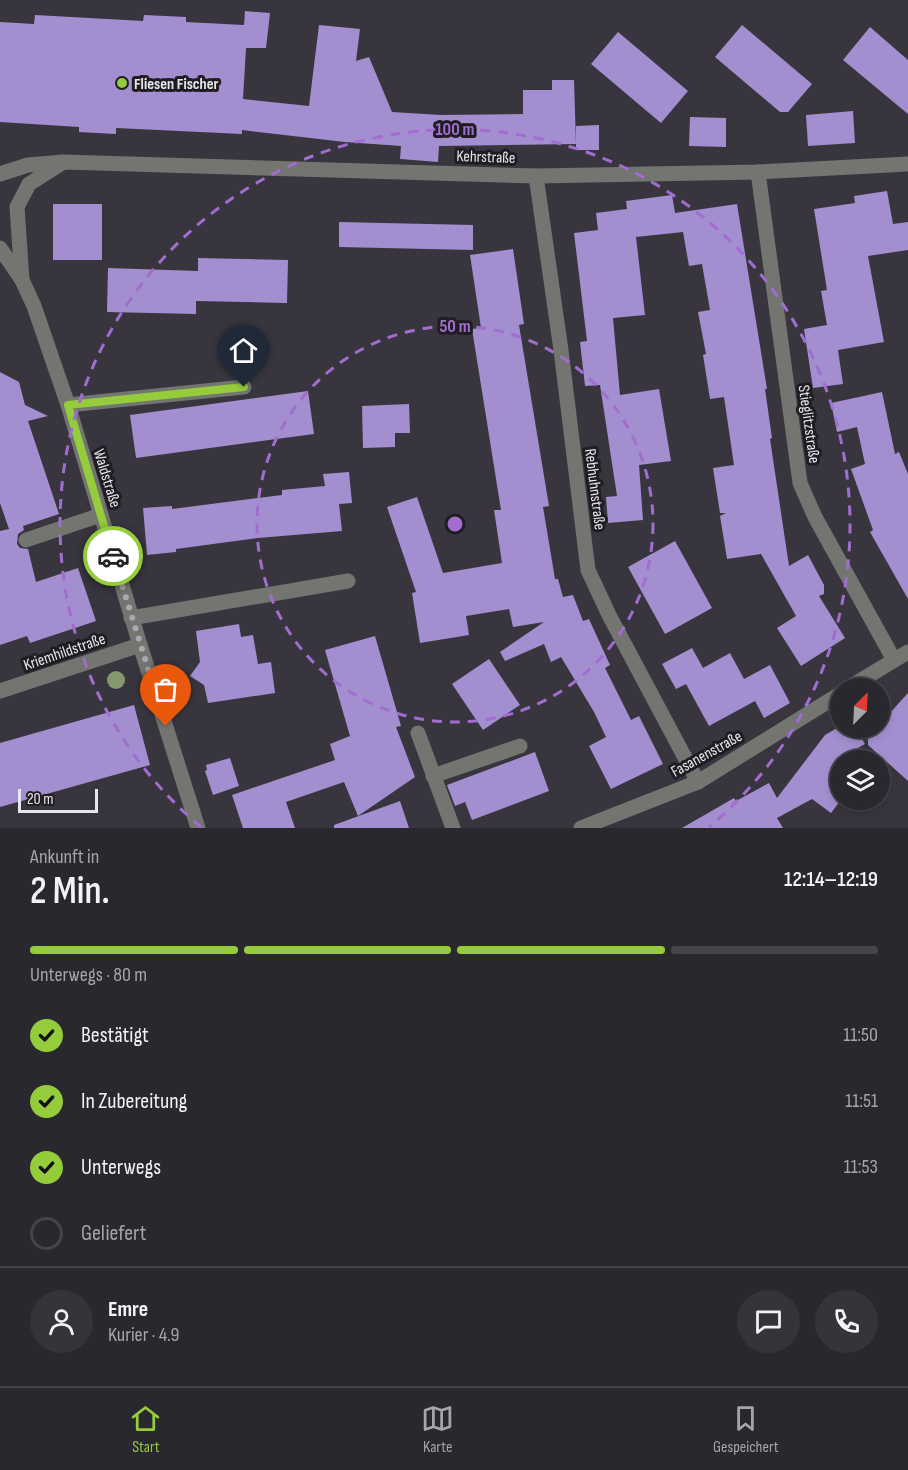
<!DOCTYPE html>
<html lang="de">
<head>
<meta charset="utf-8">
<style>
  :root { --surface:#2a282f; --page:#36343b; --text:#f1f3f6; --muted:#a5a6aa; --line:#46444b; --accent:#94cc3b }
  body { margin:0; font-family:"Sofia Sans Condensed",sans-serif; background:var(--page); color:var(--text); height:100vh; display:flex; flex-direction:column; font-size:22px; white-space:nowrap }
  * { box-sizing:border-box; margin:0 }
  p { font-size:20px; color:var(--muted) }
  .icon { flex:none; width:33px; height:33px; fill:none; stroke:currentColor; stroke-width:2; stroke-linecap:round; stroke-linejoin:round }
  .map { position:relative; height:828px; overflow:hidden }
  .sheet { display:flex; flex-direction:column; background:var(--surface); flex:1 }
  .sheet>* { flex:none }
  .needle { width:39px; rotate:24deg }
  .buttons { position:absolute; left:830px; top:678px; display:grid; gap:12px }
  .buttons a { display:grid; place-items:center; width:60px; height:60px; border-radius:50%; background:var(--surface); box-shadow:0 3px 9px #0003,0 0 0 2px var(--line); font-size:30px }
  .scale { position:absolute; left:18px; bottom:15px; width:80px; box-sizing:border-box; padding-left:6px; border:3px solid #e8e6ed; border-top:0; font-size:16px; line-height:21px; white-space:nowrap; color:#e8e6ed; -webkit-text-stroke:4px #1f1d22; paint-order:stroke }
  .pin { position:absolute; display:grid; place-items:center; width:51px; height:51px; color:#fff; margin:-62px -26px; border-radius:50% 50% 50% 0; rotate:-45deg; box-shadow:0 0 6px #0007 }
  .pin .icon { rotate:45deg }
  .courier { position:absolute; display:grid; place-items:center; width:60px; height:60px; margin:-30px; border:4px solid #94cc3b; border-radius:50%; background:#fff; color:#222; box-shadow:0 2px 8px #0007 }
  .summary em { font-style:normal; font-weight:600 }
  .summary div { display:flex; flex-direction:column-reverse }
  .summary { display:flex; align-items:center; justify-content:space-between; height:102px; padding:0 30px }
  h1 { font-size:39px; font-weight:600; line-height:45px }
  .bar { display:grid; grid-template-columns:repeat(4,1fr); gap:9px 6px; align-content:center; height:72px; padding:0 30px }
  .bar i { height:8px; border-radius:4px; background:var(--line) }
  .bar .current { background:var(--accent) }
  .bar p { grid-column:span 4 }
  .line { display:flex; align-items:center; gap:15px; padding:0 30px; border-top:2px solid var(--line) }
  .line div { flex:1 }
  .round { display:grid; place-items:center; flex:none; width:63px; height:63px; border-radius:32px; background:var(--page) }
  ol { padding:0 30px; list-style:none }
  li { display:flex; align-items:center; gap:18px; height:66px }
  li p { margin-inline-start:auto }
  li .icon { padding:6px; border-radius:50%; background:var(--accent); color:#111; stroke-width:4 }
  li:last-child { color:var(--muted) }
  li i { width:33px; height:33px; border:3px solid var(--line); border-radius:50% }
  .tab-bar { display:flex; justify-content:space-around; align-items:center; height:84px; border-top:2px solid var(--line); background:var(--surface); font-size:16px; color:var(--muted) }
  .tab-bar a { display:grid; justify-items:center; gap:3px }
  .tab-bar .current { color:var(--accent) }
  .map>svg:first-child { display:block }
  .building { fill:#a38fcf }
  .lines { fill:none; stroke-linecap:round; stroke-linejoin:round }
  .minor { stroke:#727570; stroke-width:15 }
  .tree { fill:#84996c }
  .done { stroke:#aaa8b0; stroke-width:6; stroke-dasharray:0 10.8 }
  .route { stroke:#94cc3b; stroke-width:8 }
  .ring { fill:none; stroke:#a16dcf; stroke-width:3; stroke-dasharray:10 8 }
  .poi-dot { fill:#94cc3b; stroke:#1f1d22; stroke-width:2 }
  .labels { text-anchor:middle; stroke-width:6; stroke-linejoin:round; paint-order:stroke }
  .poi-label { font-size:16px; font-weight:bold; fill:#e8e6ed; stroke:#1f1d22; text-anchor:start }
  .street-label { font-size:16px; fill:#e8e6ed; stroke:#1f1d22 }
  .centre { fill:#a16dcf; stroke:#1f1d22; stroke-width:3 }
  .ring-label { font-size:18px; text-anchor:middle; font-weight:bold; fill:#a16dcf; stroke:#1f1d22; stroke-width:6; stroke-linejoin:round; paint-order:stroke }
</style>
</head>
<body>
<div class="map">
<svg width="908" height="828" viewBox="0 0 908 828">
  <rect width="100%" height="100%" fill="#38353f"/>
  <g class="building">
    <path d="M245 11 270 13 266 48H246L243 99 309 106 319 25 360 29 356 61 369 57 392 112 441 115 523 114V90H552V80H574L576 144 439 146 438 162 400 159 401 146 345 142 242 130V134L116 128V134L79 132V127L0 122V22L34 24 35 15 143 21 144 15 186 17V22L244 25Z"/>
    <path d="M742 25 812 84 788 112H780L715 57Z"/>
    <path d="M870 27 908 60V114L843 60Z"/>
    <path d="M618 32 688 91 661 123 591 64Z"/>
    <path d="M853 111 855 143 808 146 806 115Z"/>
    <path d="M690 117 726 118V147L689 146Z"/>
    <path d="M599 125V150H576V126Z"/>
    <path d="M887 191 893 224 908 222V250L868 256 884 342 838 350 843 384 813 388 804 329 827 325 821 291 827 290 814 209 855 203 854 196Z"/>
    <path d="M672 195 675 213 737 204 767 389H765L772 438 770 439 789 566 808 555 824 585V594L819 596 845 638 801 666 777 628 796 616 761 554 727 559 720 516 726 513H720L713 468 734 465 724 397 710 399 703 355 706 354 698 312 710 310 702 264 689 266 683 232 636 237 645 315 613 318 620 395 659 389 671 461 639 465 643 520 608 523 606 497 617 496 600 385 585 386 580 342 587 341 574 233 598 230 596 213 627 209 626 201Z"/>
    <rect x="53" y="204" width="49" height="56"/>
    <path d="M339 222 473 225V250L339 247Z"/>
    <path d="M513 249 524 324 519 325 549 506 543 507 555 579H558L563 597 573 595 583 621 589 619 610 665 605 668 631 720 639 716 663 764 611 789 589 746 606 737 594 712 561 657 551 662 544 644 505 661 500 652 544 622 513 627 509 609 466 616 469 635 420 643 412 593 416 592 387 507 417 497 443 573 502 563 494 510H501L472 329 481 328 470 255Z"/>
    <path d="M198 258 288 260 287 303 196 301V314L107 312 108 268 198 271Z"/>
    <path d="M0 372 19 382 25 405 48 416 28 421 59 514 23 526 24 530 18 534 17 544 20 548 28 549 36 582 78 568 96 621 30 643 27 636 0 645V531L9 529 0 503Z"/>
    <path d="M308 391 314 434 136 458 130 415Z"/>
    <path d="M882 392 895 454 899 452 908 474V599L870 532 873 530 851 469 865 464 857 427 837 432 831 403Z"/>
    <path d="M409 404 410 433H395V447L363 448 362 406Z"/>
    <path d="M349 472 352 503 339 504 342 531 258 538 176 549V552L147 555 143 508 172 506V509L282 495V490L325 486 323 474Z"/>
    <path d="M675 541 712 608 665 634 628 567Z"/>
    <path d="M239 624 241 637 253 635 258 664 271 662 275 693 208 703 204 685 190 676 200 662 196 631Z"/>
    <path d="M375 636 401 726 396 727 415 777 358 816 344 782 286 802 295 828H243L232 795 335 760 330 744 350 736 325 650Z"/>
    <path d="M692 648 703 668 730 653 744 679 770 665 790 703 764 718 755 701 709 726 686 684 676 689 662 664Z"/>
    <path d="M489 659 520 705 483 730 452 684Z"/>
    <path d="M908 693V781L868 745V737L879 728V725Z"/>
    <path d="M134 705 150 765 0 807V743Z"/>
    <path d="M837 728H855L865 744 840 758V801L831 813 812 799 777 818 783 828H682L734 798 736 801 769 783 777 798 825 735Z"/>
    <path d="M535 752 549 791 472 820 465 802 455 806 447 785Z"/>
    <path d="M230 758 239 786 213 795 205 771 207 770 206 765Z"/>
    <path d="M400 801 409 828H334V825Z"/>
  </g>
  <g class="lines">
    <g class="minor">
      <path d="M758 172 800 483 815 517 894 660"/>
      <path d="M0 174 28 165 63 162 536 176 758 172 908 164"/>
      <path d="M536 176 561 350 588 570 609 615 698 782"/>
      <path d="M0 248 22 280 34 306 68 405 140 645 198 828"/>
      <path d="M22 280 17 207 29 184 62 163"/>
      <path d="M68 405 244 387"/>
      <path d="M26 540 101 515"/>
      <path d="M131 618 348 581"/>
      <path d="M848 688 908 652"/>
      <path d="M0 691 140 645"/>
      <path d="M418 733 453 828"/>
      <path d="M433 776 520 746"/>
      <path d="M581 828 698 782 840 694"/>
    </g>
  </g>
  <circle class="tree" cx="116" cy="680" r="9"/>
  <g class="lines">
    <path class="done" d="M113 556 166 726"/>
    <path class="route" d="M113 556 68 405 244 387"/>
  </g>
  <g class="ring">
    <circle cx="455" cy="524" r="198"/>
    <path d="M201 827A395 395 0 1 1 709 827"/>
  </g>
  <circle class="poi-dot" cx="122" cy="83" r="6"/>
  <g class="labels">
    <g class="poi-label">
      <text x="134" y="89">Fliesen Fischer</text>
    </g>
    <g class="street-label">
      <text transform="translate(486 156) rotate(2)" y="6">Kehrstraße</text>
      <text transform="translate(810 424) rotate(82)" y="6">Stieglitzstraße</text>
      <text transform="translate(108 478) rotate(73)" y="6">Waldstraße</text>
      <text transform="translate(596 489) rotate(83)" y="6">Rebhuhnstraße</text>
      <text transform="translate(64 651) rotate(-19)" y="6">Kriemhildstraße</text>
      <text transform="translate(706 753) rotate(-29)" y="6">Fasanenstraße</text>
    </g>
  </g>
  <circle cx="455" cy="524" r="9" class="centre"/>
  <g class="ring-label">
    <text x="455" y="135">100 m</text>
    <text x="455" y="332">50 m</text>
  </g>
</svg>
<div class="buttons">
<a><svg class="needle" viewBox="-14 -14 28 28"><path d="M0-13l5 13h-10z" fill="#e53935"/><path d="M0 13l5-13h-10z" fill="#a5a6aa"/></svg></a>
<a><svg class="icon" aria-label="layers" viewBox="0 0 24 24"><path d="M12 4l9 5-9 5-9-5zM3 14l9 5 9-5"/></svg></a>
</div>
<div class="scale">20 m</div>
<div class="pin" style="left:166px;top:726px;background:#ea580c"><svg class="icon" aria-label="bag" viewBox="0 0 24 24"><path d="M5 8h14l-1 12H6zM9 8a3 3 0 0 1 6 0"/></svg></div>
<div class="pin" style="left:244px;top:387px;background:#1f2937"><svg class="icon" aria-label="home" viewBox="0 0 24 24"><path d="M3 11l9-7 9 7M6 9v11h12V9"/></svg></div>
<div class="courier" style="left:113px;top:556px"><svg class="icon" aria-label="car" viewBox="0 0 24 24"><path d="M5 17H2v-5l4-1 3-4h7l3 4 3 1v5h-3M9 17h6M6 11h13"/><circle cx="7" cy="17" r="2"/><circle cx="17" cy="17" r="2"/></svg></div>
</div>
<section class="sheet">
<div class="summary"><div><h1>2 Min.</h1><p>Ankunft in</p></div><em>12:14–12:19</em></div>
<div class="bar"><i class="current"></i><i class="current"></i><i class="current"></i><i></i><p>Unterwegs · 80 m</p></div>
<ol>
<li><svg class="icon" aria-label="check" viewBox="0 0 24 24"><path d="M5 12l5 5 9-10"/></svg>Bestätigt<p>11:50</p></li>
<li><svg class="icon" aria-label="check" viewBox="0 0 24 24"><path d="M5 12l5 5 9-10"/></svg>In Zubereitung<p>11:51</p></li>
<li><svg class="icon" aria-label="check" viewBox="0 0 24 24"><path d="M5 12l5 5 9-10"/></svg>Unterwegs<p>11:53</p></li>
<li><i></i>Geliefert</li>
</ol>
<div class="line" style="height:108px"><a class="round"><svg class="icon" aria-label="person" viewBox="0 0 24 24"><circle cx="12" cy="8" r="4"/><path d="M4 21q1-7 8-7t8 7"/></svg></a><div><b>Emre</b><p>Kurier · 4.9</p></div><a class="round"><svg class="icon" aria-label="chat" viewBox="0 0 24 24"><path d="M4 5h16v11H9l-5 4z"/></svg></a><a class="round"><svg class="icon" aria-label="phone" viewBox="0 0 24 24"><path d="M5 4h4l2 5-3 2q2 4 5 5l2-3 5 2v4C11 20 4 13 5 4z"/></svg></a></div>
</section>
<nav class="tab-bar">
<a class="current"><svg class="icon" aria-label="home" viewBox="0 0 24 24"><path d="M3 11l9-7 9 7M6 9v11h12V9"/></svg>Start</a>
<a><svg class="icon" aria-label="map" viewBox="0 0 24 24"><path d="M3 6l6-2 6 2 6-2v14l-6 2-6-2-6 2zM9 4v14M15 6v14"/></svg>Karte</a>
<a><svg class="icon" aria-label="saved" viewBox="0 0 24 24"><path d="M7 4h10v16l-5-4-5 4z"/></svg>Gespeichert</a>
</nav>
</body>
</html>
